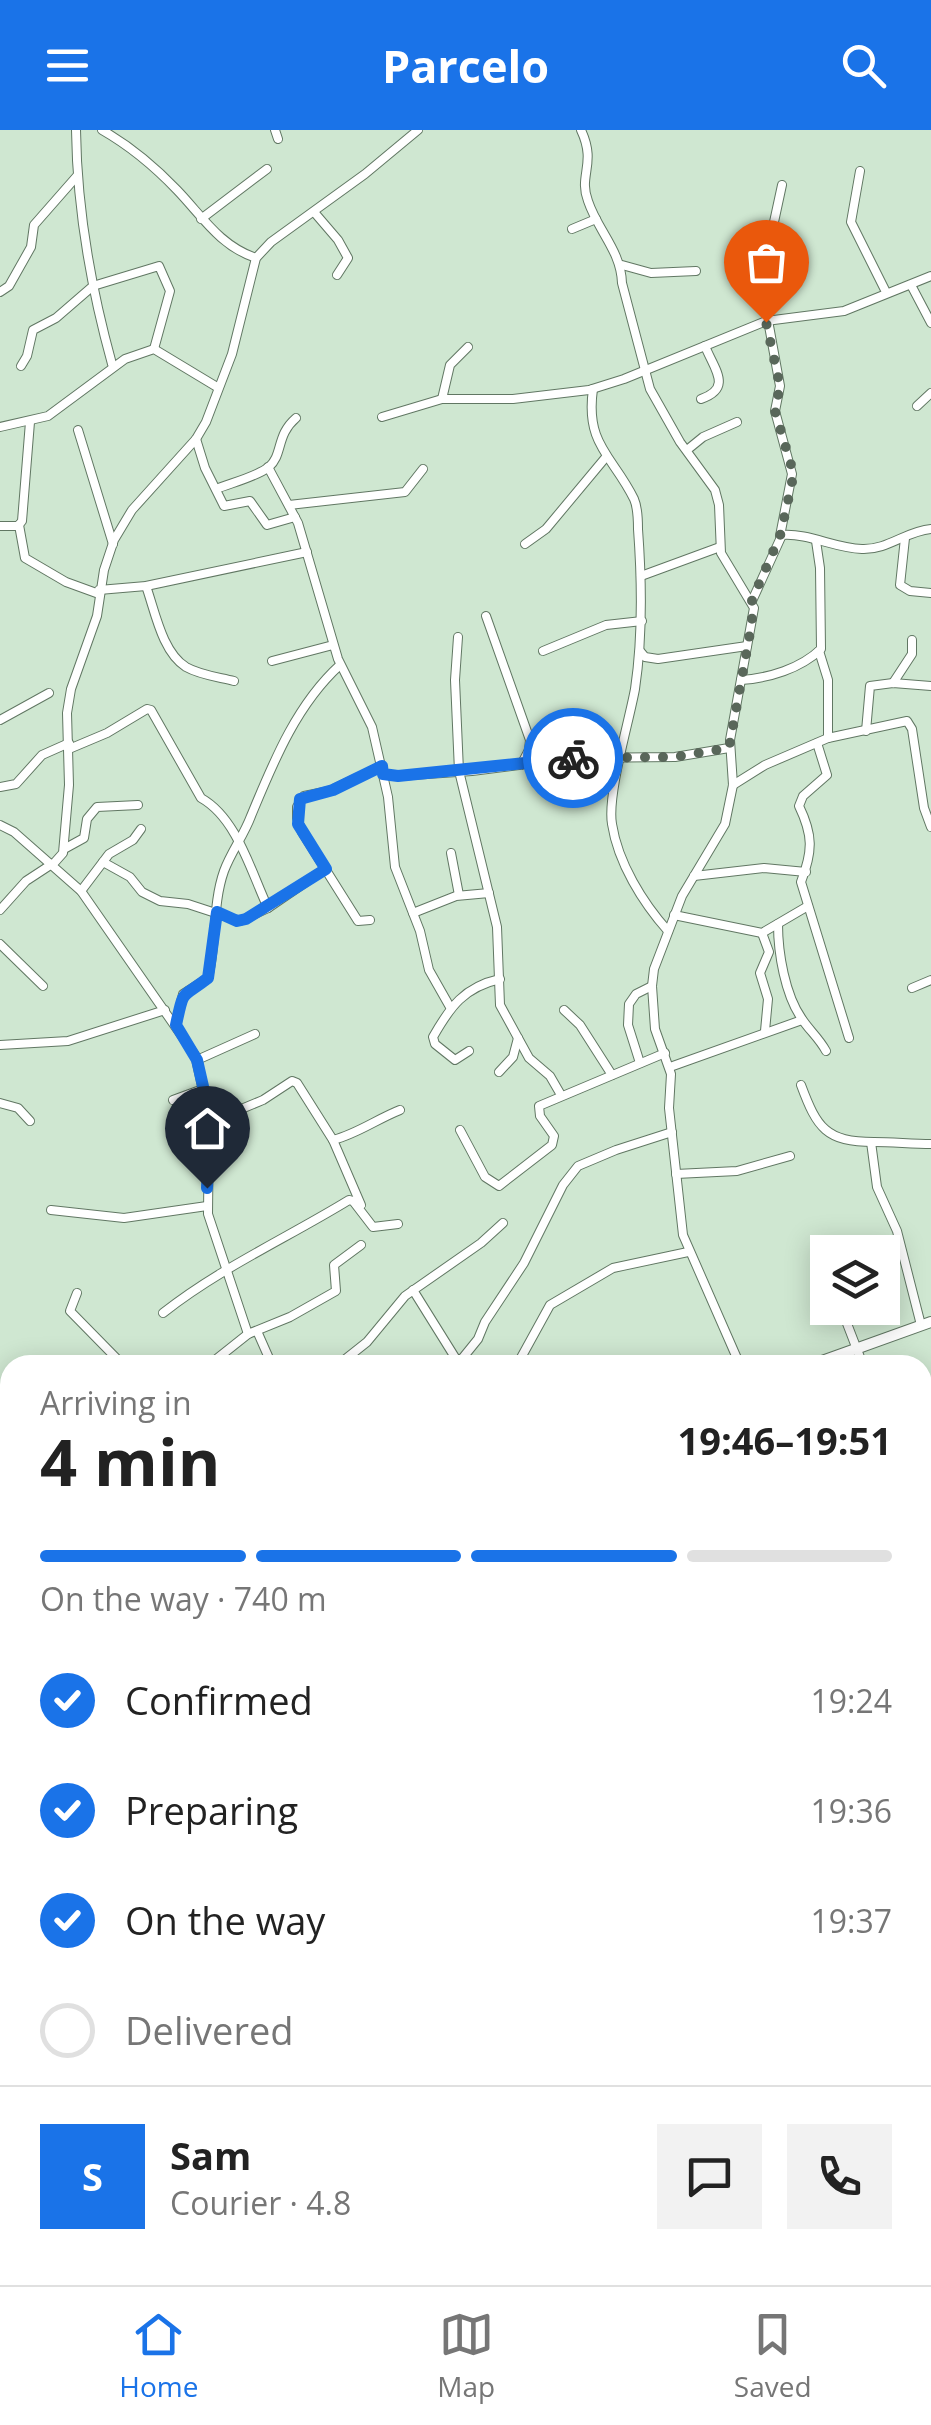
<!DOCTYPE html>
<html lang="en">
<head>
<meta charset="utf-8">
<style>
  :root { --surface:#fff; --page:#f2f2f2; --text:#222; --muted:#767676; --line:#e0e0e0; --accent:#1a73e8 }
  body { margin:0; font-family:"Open Sans",sans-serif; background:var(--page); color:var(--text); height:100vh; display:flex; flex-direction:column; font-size:38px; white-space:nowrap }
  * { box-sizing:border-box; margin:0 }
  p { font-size:32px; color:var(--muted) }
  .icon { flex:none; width:55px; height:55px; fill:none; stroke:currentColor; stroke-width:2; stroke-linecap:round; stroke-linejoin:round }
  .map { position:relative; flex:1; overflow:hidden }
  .panel { position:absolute; left:0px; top:1225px; width:932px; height:930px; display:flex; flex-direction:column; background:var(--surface); border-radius:30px 30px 0 0; box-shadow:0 5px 25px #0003 }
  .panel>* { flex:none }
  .fabs { position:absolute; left:810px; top:1105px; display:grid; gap:20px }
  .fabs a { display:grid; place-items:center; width:90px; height:90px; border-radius:0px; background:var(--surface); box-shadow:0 5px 25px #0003; font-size:50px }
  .pin { position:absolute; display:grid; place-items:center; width:85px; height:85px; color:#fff; margin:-102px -42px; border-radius:50% 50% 50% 0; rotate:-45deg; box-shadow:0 0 10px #0007 }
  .pin .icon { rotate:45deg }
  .courier { position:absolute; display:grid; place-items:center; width:100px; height:100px; margin:-50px; border:8px solid #1a73e8; border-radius:50%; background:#fff; color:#222; box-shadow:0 2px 12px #0007 }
  .summary em { font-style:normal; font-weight:700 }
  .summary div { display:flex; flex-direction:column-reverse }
  .summary { display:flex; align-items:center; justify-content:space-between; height:170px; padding:0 40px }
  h1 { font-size:65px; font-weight:700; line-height:75px }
  .bar { display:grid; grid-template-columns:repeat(4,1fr); gap:15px 10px; align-content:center; height:120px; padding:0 40px }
  .bar i { height:12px; border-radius:8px; background:var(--line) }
  .bar .on { background:var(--accent) }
  .bar p { grid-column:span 4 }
  .line { display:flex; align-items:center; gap:25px; padding:0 40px; border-top:2px solid var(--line) }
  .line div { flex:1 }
  .round { display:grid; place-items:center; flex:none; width:105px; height:105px; border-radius:0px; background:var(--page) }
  ol { padding:0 40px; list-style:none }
  li { display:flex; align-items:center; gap:30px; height:110px }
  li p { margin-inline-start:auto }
  li .icon { padding:10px; border-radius:50%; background:var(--accent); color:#fff; stroke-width:4 }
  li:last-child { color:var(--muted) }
  li i { width:55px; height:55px; border:5px solid var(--line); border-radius:50% }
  header { display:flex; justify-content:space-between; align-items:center; height:130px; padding:0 40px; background:var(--accent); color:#fff; font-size:45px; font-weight:700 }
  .tabs { display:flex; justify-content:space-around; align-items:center; height:140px; border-top:2px solid var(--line); background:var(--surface); font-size:28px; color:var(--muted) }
  .tabs a { display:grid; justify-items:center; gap:5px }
  .tabs .on { color:var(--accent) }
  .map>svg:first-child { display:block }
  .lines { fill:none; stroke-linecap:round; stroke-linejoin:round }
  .minor-casing { stroke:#617763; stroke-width:10 }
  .tertiary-casing { stroke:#617763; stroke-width:12 }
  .minor { stroke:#fff; stroke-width:8 }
  .tertiary { stroke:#fff; stroke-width:10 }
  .done { stroke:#59675a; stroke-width:10; stroke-dasharray:0 18 }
  .route { stroke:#1a73e8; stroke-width:12 }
</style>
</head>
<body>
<header><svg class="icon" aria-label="menu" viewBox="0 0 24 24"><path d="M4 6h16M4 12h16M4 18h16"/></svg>Parcelo<svg class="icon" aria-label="search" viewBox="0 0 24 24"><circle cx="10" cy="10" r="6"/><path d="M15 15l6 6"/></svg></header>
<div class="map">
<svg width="931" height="2155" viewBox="0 0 931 2155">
  <rect width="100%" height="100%" fill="#cfe7d1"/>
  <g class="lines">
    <g class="minor-casing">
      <g id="minor">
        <path d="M76 0C77 79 91 158 112 234"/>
        <path d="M102 0C130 16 155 37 177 60 202 86 220 116 256 128"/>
        <path d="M275 0 278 9"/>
        <path d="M581 0C597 34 578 45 588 71 598 101 621 121 622 153L650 259 680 312 715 360 719 375 721 423 754 478 730 610 733 655 725 694 682 766 654 839 652 856 655 899 671 944 669 978 683 1105 740 1235"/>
        <path d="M860 41 851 92 886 162"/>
        <path d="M314 82 338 110 348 128 337 145"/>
        <path d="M201 89 267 39"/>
        <path d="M572 99 596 89"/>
        <path d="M622 135 651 143 696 141"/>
        <path d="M911 155 931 193"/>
        <path d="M0 162 9 156 31 117 34 95 77 46"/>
        <path d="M21 236 27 226 33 200 56 188 93 156 159 136 170 161 154 219"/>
        <path d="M593 259C585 315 613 326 634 369 638 378 638 390 638 399 642 453 643 506 635 559 629 592 607 665 612 694 618 733 643 773 668 801"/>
        <path d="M442 269 450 235 468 217"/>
        <path d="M701 269C733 258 714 239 705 216"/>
        <path d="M917 276 931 263"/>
        <path d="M382 287 442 269H513L589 260 624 249 766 191 844 181 931 146"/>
        <path d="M0 297 48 286 125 229 154 219 217 257"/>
        <path d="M78 300 113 414"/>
        <path d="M196 309 205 338 224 376 250 371 267 395 295 387"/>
        <path d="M687 320 703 307 737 292"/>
        <path d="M268 337 298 393 338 529 372 597 388 667 395 737 420 801 429 840 450 877"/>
        <path d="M216 359C231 353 256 347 269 337 283 325 276 305 296 288"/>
        <path d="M289 375 405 362 423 339"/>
        <path d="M19 395 25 428 66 452 99 464"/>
        <path d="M0 396H18L22 391 30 292"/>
        <path d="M780 406 792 344 775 281 780 256 765 174 766 129 782 55"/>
        <path d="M905 408 900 455 910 461 931 463"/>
        <path d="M525 414 546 399 606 327"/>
        <path d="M641 446 720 417"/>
        <path d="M146 456C155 481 162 522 186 537 200 545 218 547 234 551"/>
        <path d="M99 460 146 456 307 422"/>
        <path d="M752 471 782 405C809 403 834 418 862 419 888 420 906 401 931 399"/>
        <path d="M486 486 530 610 529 620 521 635"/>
        <path d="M458 507 455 550 459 641 497 797 500 875 529 928 550 946 561 965"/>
        <path d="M543 521 606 495 642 491"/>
        <path d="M640 521 645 527 658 529 747 516"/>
        <path d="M819 521 828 550V608"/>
        <path d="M272 531 333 515"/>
        <path d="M741 550C769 548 800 539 821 519L820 438 816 411"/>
        <path d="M893 553 912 524V510"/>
        <path d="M0 590 49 563"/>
        <path d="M866 601 870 556 893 553 931 556"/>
        <path d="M817 613 827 645 803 666 799 676C813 705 813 721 801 752L849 908"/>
        <path d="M69 619 107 603 147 579 151 580 201 668C237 688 251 742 268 778"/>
        <path d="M383 644 398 646 472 641 573 628 675 627 729 618"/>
        <path d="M733 655 765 635 828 608 907 591 912 599 924 678 931 697"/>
        <path d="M0 657 16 654 42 625 69 613"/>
        <path d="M0 695 14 702 81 761 195 925 209 987 208 1084 248 1204"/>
        <path d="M64 719 84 708 87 689 97 677 138 675"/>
        <path d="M451 723 459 765"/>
        <path d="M103 732 130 747 142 762 160 771 188 774 240 791 268 778 325 739"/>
        <path d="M694 746 764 738 806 742"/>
        <path d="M81 761 109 724 133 710 141 699"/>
        <path d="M0 780 26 751 55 732 63 723 69 655 67 583 71 559 97 486 104 440 114 410 132 380 196 309 206 292 232 224 256 128 271 112 365 44 418 0"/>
        <path d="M413 783 456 766 489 763"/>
        <path d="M674 785 762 803 808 776"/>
        <path d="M370 790 358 791 302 702 297 688V677L304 666 329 661 382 636"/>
        <path d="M778 794C778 823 785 865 802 889 809 900 819 908 826 921"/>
        <path d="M762 803 769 822 760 843 768 869 765 901"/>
        <path d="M0 814 43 856"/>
        <path d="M912 858 931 850"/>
        <path d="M564 880 580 895 612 945"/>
        <path d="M176 895 183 864 208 848C217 813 212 775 224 741 231 722 244 705 251 686 273 633 296 575 340 535"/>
        <path d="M0 915 68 911 165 880"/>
        <path d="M469 921 455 930 435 914 433 907C450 877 464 857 500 849"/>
        <path d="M197 930 255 904"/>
        <path d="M640 933 628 895 629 874 636 864 652 856"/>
        <path d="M670 937 802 890"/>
        <path d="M499 942 513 927 518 908"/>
        <path d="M801 955C817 998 826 1012 874 1012 893 1012 912 1014 931 1014"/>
        <path d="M173 970 203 959"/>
        <path d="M0 973 18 978 30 991"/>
        <path d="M210 992 263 970 292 951 297 953 333 1010C357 1004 377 989 400 980"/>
        <path d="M460 1000 485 1047 499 1056 552 1015 554 1006 540 986 539 976 665 923"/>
        <path d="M333 1010 361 1075"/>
        <path d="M871 1012 877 1057 897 1101 921 1195"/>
        <path d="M676 1044 737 1041 790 1026"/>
        <path d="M51 1080 124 1088 207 1076"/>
        <path d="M821 1118 828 1136"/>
        <path d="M413 1160 456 1229 461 1230 478 1209 485 1192 524 1133 563 1055 578 1036 616 1020 672 1002"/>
        <path d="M77 1163 70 1181 123 1235"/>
        <path d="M841 1178 863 1235"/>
        <path d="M163 1183C220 1138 287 1108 349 1070L353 1071 373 1097 398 1094"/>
        <path d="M257 1201 272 1235"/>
        <path d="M209 1235 248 1204 290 1187 336 1161 334 1135 361 1115"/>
        <path d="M338 1235 367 1212 405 1166 481 1113 503 1093"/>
        <path d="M517 1235 550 1175 613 1138 688 1122"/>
        <path d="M922 1356 931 1354"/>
        <path d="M0 1408 10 1396"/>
        <path d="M922 1566 931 1565"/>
        <path d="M922 1610 931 1596"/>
        <path d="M922 1721 931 1723"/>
        <path d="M922 1792 931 1789"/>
        <path d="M922 1912 923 1913"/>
        <path d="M0 1936 10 1947"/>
        <path d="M922 1987H931"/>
        <path d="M922 2098 931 2120"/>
        <path d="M207 2145 215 2155"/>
        <path d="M283 2145 285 2155"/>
        <path d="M450 2145 456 2153 482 2145"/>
        <path d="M786 2145 787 2155"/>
        <path d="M0 2154 1 2155"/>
        <path d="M547 2155 562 2145"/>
      </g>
    </g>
    <g class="tertiary-casing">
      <g id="tertiary">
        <path d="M811 1235 931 1192"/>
        <path d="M354 2155 358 2145"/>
      </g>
    </g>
    <use href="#minor" class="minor"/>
    <use href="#tertiary" class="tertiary"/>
  </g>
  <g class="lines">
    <path class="done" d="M573 628 675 627 729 618 752 492V470L780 406 792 353V338L775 281 780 256 766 192"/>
    <path class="route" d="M207 1058 210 987 197 930 176 895C184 857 181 869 208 848L217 782 237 791 246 789 326 739 298 694 300 669 333 660 382 636 383 644 398 646 573 628"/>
  </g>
</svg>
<div class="fabs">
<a><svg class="icon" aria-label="layers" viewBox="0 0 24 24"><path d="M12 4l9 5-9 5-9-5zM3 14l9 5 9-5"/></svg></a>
</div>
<div class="pin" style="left:766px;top:192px;background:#ea580c"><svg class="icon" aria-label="bag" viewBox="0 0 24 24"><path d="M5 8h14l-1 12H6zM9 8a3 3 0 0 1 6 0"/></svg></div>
<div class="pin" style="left:207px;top:1058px;background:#1f2937"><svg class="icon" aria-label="home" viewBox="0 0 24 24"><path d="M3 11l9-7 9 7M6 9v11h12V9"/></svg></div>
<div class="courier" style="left:573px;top:628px"><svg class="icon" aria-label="bike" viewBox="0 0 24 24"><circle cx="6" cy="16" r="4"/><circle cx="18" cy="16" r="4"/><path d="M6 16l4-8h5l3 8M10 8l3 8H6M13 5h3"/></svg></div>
<section class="panel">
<div class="summary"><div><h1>4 min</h1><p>Arriving in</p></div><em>19:46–19:51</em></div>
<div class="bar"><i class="on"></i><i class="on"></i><i class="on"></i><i></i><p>On the way · 740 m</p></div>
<ol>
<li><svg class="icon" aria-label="check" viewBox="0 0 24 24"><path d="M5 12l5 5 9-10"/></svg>Confirmed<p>19:24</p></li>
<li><svg class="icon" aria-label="check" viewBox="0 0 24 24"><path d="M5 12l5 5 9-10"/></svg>Preparing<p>19:36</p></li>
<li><svg class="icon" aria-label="check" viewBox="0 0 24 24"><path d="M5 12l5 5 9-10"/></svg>On the way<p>19:37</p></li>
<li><i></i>Delivered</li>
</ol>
<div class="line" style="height:180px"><b class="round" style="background:var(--accent);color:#fff">S</b><div><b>Sam</b><p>Courier · 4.8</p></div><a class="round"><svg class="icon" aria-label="chat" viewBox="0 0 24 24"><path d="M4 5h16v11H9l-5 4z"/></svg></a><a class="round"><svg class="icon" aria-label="phone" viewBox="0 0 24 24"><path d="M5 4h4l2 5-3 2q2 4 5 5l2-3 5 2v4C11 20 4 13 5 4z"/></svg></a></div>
</section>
</div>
<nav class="tabs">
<a class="on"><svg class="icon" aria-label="home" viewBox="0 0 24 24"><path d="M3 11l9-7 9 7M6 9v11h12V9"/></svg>Home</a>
<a><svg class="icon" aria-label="map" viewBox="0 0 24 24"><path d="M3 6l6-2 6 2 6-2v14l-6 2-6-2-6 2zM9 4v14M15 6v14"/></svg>Map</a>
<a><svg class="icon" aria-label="saved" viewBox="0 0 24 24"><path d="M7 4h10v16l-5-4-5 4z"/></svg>Saved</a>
</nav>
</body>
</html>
